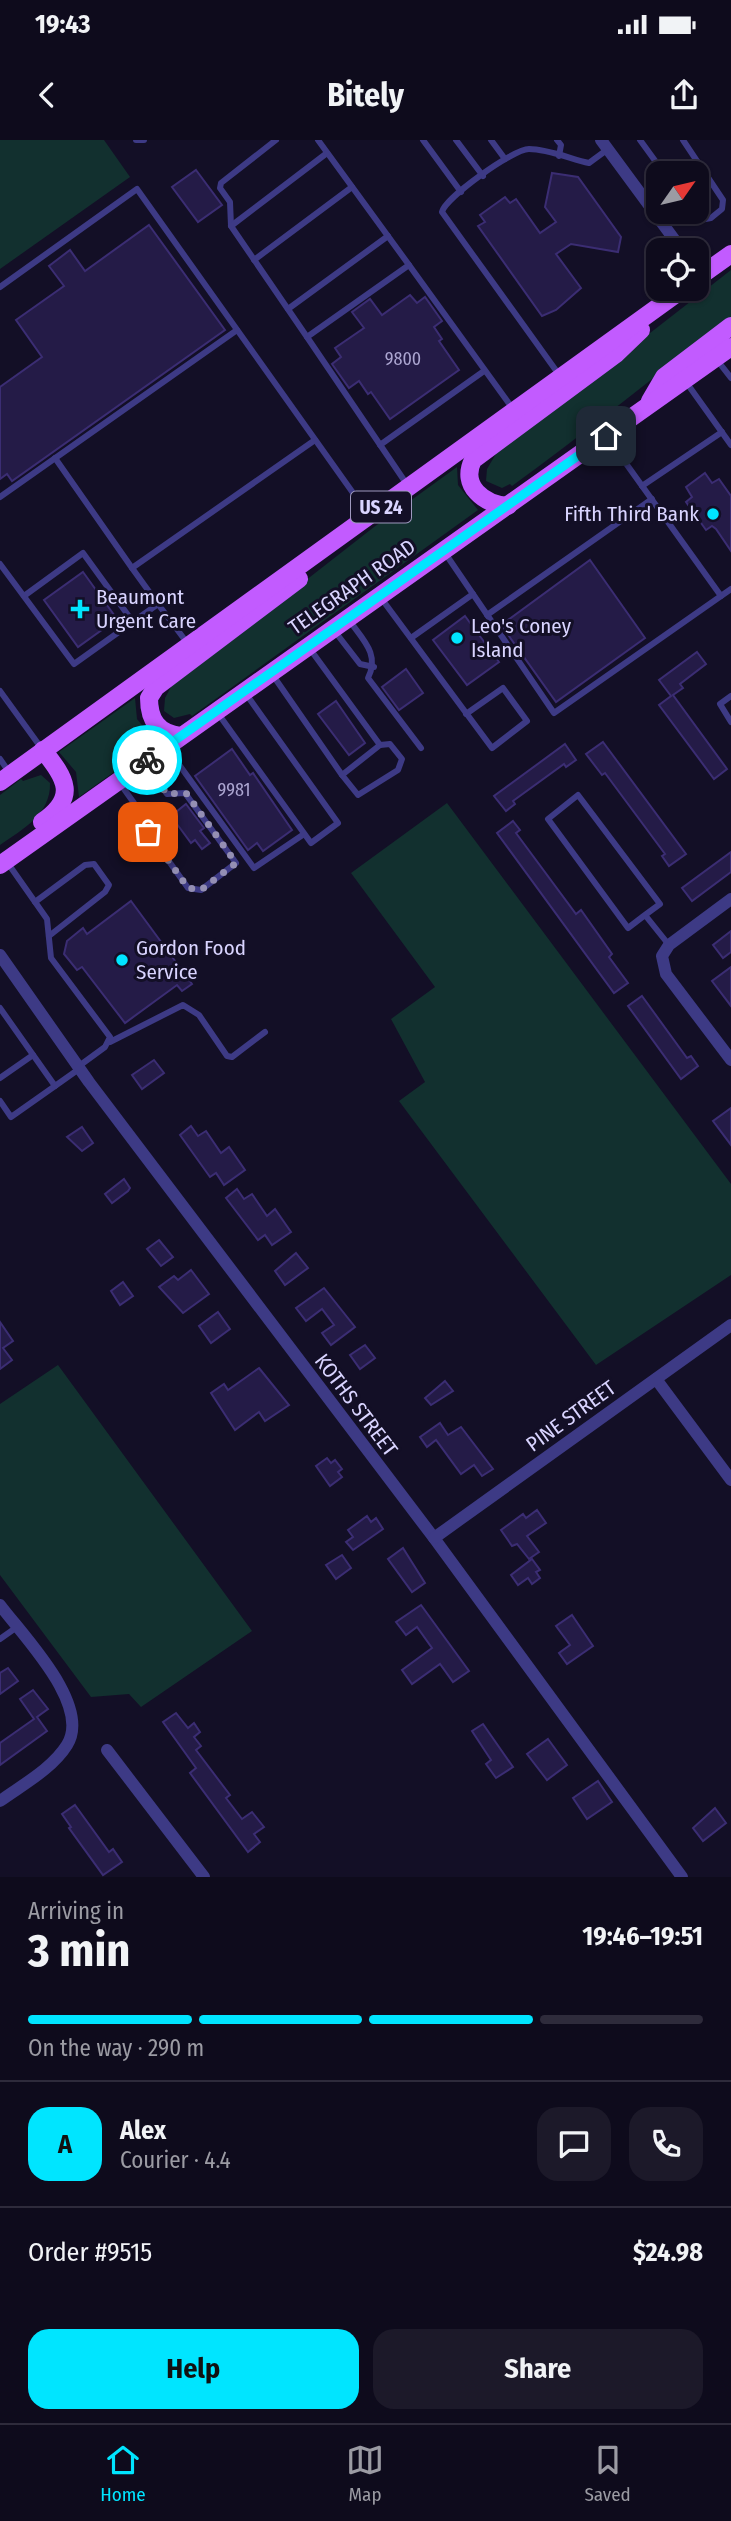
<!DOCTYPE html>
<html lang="en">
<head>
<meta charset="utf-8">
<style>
  :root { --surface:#0e0b1c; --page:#1c1929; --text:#f1f3f6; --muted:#9b9ba3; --line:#2e2b3b; --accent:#00e5ff }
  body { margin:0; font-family:"Fira Sans Condensed",sans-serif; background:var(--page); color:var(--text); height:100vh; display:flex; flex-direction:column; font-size:26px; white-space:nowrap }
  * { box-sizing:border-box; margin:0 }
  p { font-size:23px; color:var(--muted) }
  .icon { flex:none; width:38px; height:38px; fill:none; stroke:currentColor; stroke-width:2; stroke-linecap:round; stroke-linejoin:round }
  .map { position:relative; height:1737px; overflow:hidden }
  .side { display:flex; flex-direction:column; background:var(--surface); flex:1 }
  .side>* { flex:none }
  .needle { width:46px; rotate:56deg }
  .tools { position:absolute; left:646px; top:21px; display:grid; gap:14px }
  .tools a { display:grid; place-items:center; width:63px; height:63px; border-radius:14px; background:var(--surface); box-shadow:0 2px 5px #0004,0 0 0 2px var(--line); font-size:35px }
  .pin { position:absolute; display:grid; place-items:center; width:60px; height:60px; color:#fff; margin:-30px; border-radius:14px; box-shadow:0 4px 10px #0006 }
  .courier { position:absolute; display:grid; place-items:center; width:70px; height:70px; margin:-35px; border:5px solid #00e5ff; border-radius:50%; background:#fff; color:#222; box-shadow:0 2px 9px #0007 }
  .headline em { font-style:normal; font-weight:700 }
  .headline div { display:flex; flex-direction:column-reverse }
  .headline { display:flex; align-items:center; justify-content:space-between; height:119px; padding:0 28px }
  h1 { font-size:46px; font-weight:700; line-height:52px }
  .bar { display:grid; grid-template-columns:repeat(4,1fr); gap:10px 7px; align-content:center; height:84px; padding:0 28px }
  .bar i { height:9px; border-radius:5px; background:var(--line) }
  .bar .current { background:var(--accent) }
  .bar p { grid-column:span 4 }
  .line { display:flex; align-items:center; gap:18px; padding:0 28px; border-top:2px solid var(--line) }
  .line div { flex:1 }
  .round { display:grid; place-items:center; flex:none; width:74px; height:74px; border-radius:21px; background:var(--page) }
  .button { display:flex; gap:14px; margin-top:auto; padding:14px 28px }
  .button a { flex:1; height:80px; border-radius:21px; background:var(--accent); color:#111; font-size:28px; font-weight:700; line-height:80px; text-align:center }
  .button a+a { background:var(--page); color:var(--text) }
  .status { display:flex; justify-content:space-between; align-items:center; height:49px; padding:0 35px; background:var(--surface); direction:ltr }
  .status svg { height:19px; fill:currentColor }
  header { display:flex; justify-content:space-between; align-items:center; height:91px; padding:0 28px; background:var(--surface); font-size:32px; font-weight:700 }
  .tabs { display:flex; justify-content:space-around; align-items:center; height:98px; border-top:2px solid var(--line); background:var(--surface); font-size:19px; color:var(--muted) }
  .tabs a { display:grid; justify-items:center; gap:4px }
  .tabs .current { color:var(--accent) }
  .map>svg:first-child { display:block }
  .green { fill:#12302f }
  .building { fill:#241b47; stroke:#3b2d73; stroke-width:2 }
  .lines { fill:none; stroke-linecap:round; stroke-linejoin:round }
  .service { stroke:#3d3a85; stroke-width:6 }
  .minor { stroke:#3d3a85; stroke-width:12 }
  .primary { stroke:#c25bff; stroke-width:18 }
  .done { stroke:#948fb3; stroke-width:7; stroke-dasharray:0 12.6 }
  .route { stroke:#00e5ff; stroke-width:9 }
  .poi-dot { fill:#00e5ff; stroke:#130f26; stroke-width:2.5 }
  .labels { text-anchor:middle; stroke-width:6; stroke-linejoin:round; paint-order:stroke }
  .number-label { font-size:18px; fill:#aca6d1 }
  .shield { fill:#130f26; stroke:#9e99be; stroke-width:2 }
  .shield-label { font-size:19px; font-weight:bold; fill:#d9d4ff }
  .poi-label { font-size:21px; fill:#d9d4ff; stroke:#130f26; text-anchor:start }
  .street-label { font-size:21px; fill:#d9d4ff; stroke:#130f26 }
</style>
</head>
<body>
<div class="status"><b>19:43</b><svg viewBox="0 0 49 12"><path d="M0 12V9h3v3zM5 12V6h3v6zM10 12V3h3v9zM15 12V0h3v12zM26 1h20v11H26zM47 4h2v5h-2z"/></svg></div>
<header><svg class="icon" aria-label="back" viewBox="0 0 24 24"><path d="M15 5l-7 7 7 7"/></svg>Bitely<svg class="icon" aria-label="share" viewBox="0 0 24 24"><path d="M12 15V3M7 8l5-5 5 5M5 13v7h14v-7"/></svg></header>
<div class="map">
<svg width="731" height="1737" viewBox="0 0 731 1737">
  <rect width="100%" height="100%" fill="#130f26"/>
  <g class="green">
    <path d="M0 0H104L130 37 0 129Z"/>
    <path d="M731 130V180C657 233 587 292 512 346L510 344 502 348 486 341 487 329 497 312Z"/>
    <path d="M457 327 458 345 478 370 192 576 190 574 174 578 164 571 165 558 172 545 374 387Z"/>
    <path d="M135 558 137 579 156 602 79 657 76 632 59 612Z"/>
    <path d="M41 635 50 643C51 674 23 689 0 705V655L21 639 23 641Z"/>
    <path d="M447 663 731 1044V1135L596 1225 399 961 425 942 391 879 435 847 351 733Z"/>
    <path d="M58 1225 252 1491 141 1567 129 1554 91 1557 0 1435V1264Z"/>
  </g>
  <g class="building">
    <path d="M196 30 222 65 198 82 172 47Z"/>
    <path d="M552 33 578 37 621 97 618 112 571 104 556 114 581 148 556 170 542 176 478 86 485 82 480 75 505 57 510 63 516 59 540 93 556 82 545 67Z"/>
    <path d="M149 85 225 190 12 341 7 334 0 339V247L42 217 16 180 64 146 49 126 70 110 85 131Z"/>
    <path d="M410 155 417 163 425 157 442 181 434 187 442 199 439 201 459 230 390 279 371 252 368 254 359 241 349 248 332 224 341 217 335 208 364 188 352 172 370 159 382 175Z"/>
    <path d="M705 333 712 343 719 339 731 356V411L716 389 712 386 706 390 686 362 692 357 686 347Z"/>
    <path d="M590 420 645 498 556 562 501 485Z"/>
    <path d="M83 432 117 479 78 507 44 460Z"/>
    <path d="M465 476 499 522 467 545 433 500Z"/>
    <path d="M697 512 706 524 680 544 683 548 673 555 727 629 714 639 659 565 671 556 659 540Z"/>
    <path d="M406 529 423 553 399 570 382 547Z"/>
    <path d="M336 561 365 603 349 615 318 574Z"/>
    <path d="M603 602 686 714 669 726 662 716 665 714 605 633 602 635 586 614Z"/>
    <path d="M565 604 576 620 566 627 564 624 513 661 515 664 506 671 494 656Z"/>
    <path d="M232 609 250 635 253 633 292 690 263 711 257 703 248 710 195 636Z"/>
    <path d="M186 664 204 688 200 691 210 703 202 709 195 700 191 703 171 676Z"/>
    <path d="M513 681 520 690 516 693 576 774 581 770 612 814 609 817 628 843 614 853 497 693Z"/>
    <path d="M731 712V732L692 761 682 748Z"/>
    <path d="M131 761 192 844 182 851 177 845 125 883 82 827 77 830 64 814 67 801 83 788 87 794Z"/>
    <path d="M731 791V812L723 818 713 805Z"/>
    <path d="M731 827V866L712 841Z"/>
    <path d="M642 856 687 918 691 916 698 926 681 939 628 866Z"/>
    <path d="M154 920 164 933 142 949 132 935Z"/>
    <path d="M731 968V1005L713 981Z"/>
    <path d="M191 986 198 996 206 991 221 1013 229 1007 245 1030 224 1045 216 1033 210 1037 180 995Z"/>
    <path d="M82 987 93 1003 82 1011 67 997Z"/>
    <path d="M124 1039 130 1048 128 1051 112 1063 105 1054Z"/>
    <path d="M237 1049 244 1059 252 1054 267 1076 275 1069 291 1092 272 1105 265 1095 258 1100 226 1058Z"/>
    <path d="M159 1100 173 1117 161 1126 147 1109Z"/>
    <path d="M296 1113 308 1128 285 1145 275 1131Z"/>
    <path d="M191 1130 209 1154 183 1173 159 1147 174 1136 178 1140Z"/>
    <path d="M123 1142 133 1156 120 1165 111 1151Z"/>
    <path d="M324 1148 355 1187 331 1205 322 1193 334 1185 322 1169 306 1181 296 1168Z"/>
    <path d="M218 1172 230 1189 211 1203 199 1186Z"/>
    <path d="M0 1182 13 1201 3 1208 12 1220 0 1229Z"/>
    <path d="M365 1205 375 1218 360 1229 350 1215Z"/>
    <path d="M259 1228 289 1265 265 1281 259 1272 235 1290 211 1253 224 1244 228 1250Z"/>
    <path d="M445 1241 453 1251 431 1265 425 1258Z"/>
    <path d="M440 1283 448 1295 461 1287 493 1329 482 1336 474 1325 461 1334 436 1300 427 1307 420 1297Z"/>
    <path d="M327 1318 331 1323 335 1320 342 1329 338 1332 342 1337 330 1346 316 1326Z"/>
    <path d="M537 1370 546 1383 527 1396 539 1412 529 1419 517 1404 512 1406 501 1390 523 1374 526 1378Z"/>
    <path d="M367 1376 371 1382 376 1378 383 1389 353 1410 346 1402 353 1397 348 1390Z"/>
    <path d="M403 1408 425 1443 412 1452 388 1419Z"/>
    <path d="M342 1415 351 1428 336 1439 326 1425Z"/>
    <path d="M532 1419 540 1430 536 1432 540 1438 532 1444 528 1438 518 1445 511 1435Z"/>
    <path d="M421 1465 469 1531 453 1542 440 1524 412 1544 402 1530 432 1508 417 1487 406 1495 396 1482Z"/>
    <path d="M572 1475 593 1506 567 1524 559 1513 570 1505 556 1486Z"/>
    <path d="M8 1528 18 1541 0 1554V1533Z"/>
    <path d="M33 1550 48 1569 37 1577 47 1591 0 1625V1603L34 1579 20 1559Z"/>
    <path d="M176 1573 188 1588 194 1583 200 1592 194 1597 201 1606 196 1610 230 1655 226 1658 242 1679 252 1672 264 1687 254 1694 260 1702 248 1712 190 1633 196 1628 163 1582Z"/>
    <path d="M483 1584 513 1627 496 1638 486 1624 491 1620 472 1591Z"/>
    <path d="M548 1599 567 1625 547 1640 527 1614Z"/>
    <path d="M598 1641 612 1662 587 1679 573 1658Z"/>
    <path d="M75 1665 109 1712 113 1709 122 1722 103 1735 69 1688 71 1687 62 1674Z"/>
    <path d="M715 1668 726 1683 703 1701 693 1688Z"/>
  </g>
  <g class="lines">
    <g class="service">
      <path d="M136 0H144"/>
      <path d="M276 0 221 43 220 48 230 62 231 86 307 197"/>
      <path d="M318 0 409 125"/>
      <path d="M423 0 461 52"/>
      <path d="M456 0 483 36"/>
      <path d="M491 0 505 19"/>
      <path d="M557 0 561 5 559 16"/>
      <path d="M640 0 664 33"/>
      <path d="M683 0 723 60 722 69 711 78 700 80 693 72"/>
      <path d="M231 86 327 13"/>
      <path d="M254 120 352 47"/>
      <path d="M0 147 137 49 368 374"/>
      <path d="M288 169 388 96"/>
      <path d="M717 220 731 238"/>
      <path d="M560 236 442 72C445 58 513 9 529 9 548 9 571 19 589 23L608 9"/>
      <path d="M686 242 731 305"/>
      <path d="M607 297 721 456 731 449"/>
      <path d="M380 305 484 231"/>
      <path d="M55 318 132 428"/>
      <path d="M408 346 307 197 409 125 513 269"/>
      <path d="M642 346 722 292"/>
      <path d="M0 357 237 190"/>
      <path d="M445 413 554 573 721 456"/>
      <path d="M0 424 74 524 158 464 188 504"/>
      <path d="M24 456 83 413 133 482"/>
      <path d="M381 458 492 608 527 581 503 548 466 574"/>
      <path d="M158 464 132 428 315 300"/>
      <path d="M487 475 652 359"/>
      <path d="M349 480C363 500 380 514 368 538L421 608"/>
      <path d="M333 489 360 524 374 527"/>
      <path d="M411 498 473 454"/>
      <path d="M272 534 342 635 380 605 310 509"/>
      <path d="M0 551 42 609"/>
      <path d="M731 556 720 564 731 582"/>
      <path d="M217 572 311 703 338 683 246 554"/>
      <path d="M167 608 254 728 304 694"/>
      <path d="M0 619 9 632"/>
      <path d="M342 635 358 655 398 630 402 619 390 604 380 605"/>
      <path d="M119 642 134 663 148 692 188 748 201 750 236 723 185 653 167 654 146 625"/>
      <path d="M7 722 47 779 51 818 110 897 105 907 79 926"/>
      <path d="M35 762 85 725 94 724 109 745 105 752 49 796"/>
      <path d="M645 775 628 788 548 679 578 655 660 764 645 775 669 805"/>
      <path d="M0 868 55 946 79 929"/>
      <path d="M110 902 183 865 199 875 227 916 232 917 265 892"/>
      <path d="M0 938 33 915"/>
      <path d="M0 961 11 977 55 946"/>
      <path d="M0 1499 17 1487"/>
    </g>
    <g class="minor">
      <path d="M601 0 682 110"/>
      <path d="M731 759 669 805 662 816 666 834 731 920"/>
      <path d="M0 815 89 942 434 1398 682 1737"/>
      <path d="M656 1239 731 1340"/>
      <path d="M434 1398 731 1185"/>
      <path d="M0 1465C23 1496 92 1565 67 1605 52 1629 22 1645 0 1661"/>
      <path d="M107 1610 204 1737"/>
    </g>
    <g class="primary">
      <path d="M696 139 731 114"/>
      <path d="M650 261 664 237 731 186"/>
      <path d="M508 366C484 364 460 346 473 320L616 214 641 190"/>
      <path d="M180 596C158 593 149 580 149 558L156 547 299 439"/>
      <path d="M0 642 683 149"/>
      <path d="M42 682C78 657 66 639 43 610"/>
      <path d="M0 725 731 207"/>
    </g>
  </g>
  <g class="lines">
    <path class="done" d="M147 620 144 622 167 654 186 653 236 723 201 750 188 748 148 692"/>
    <path class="route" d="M147 620 606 296"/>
  </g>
  <g class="poi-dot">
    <circle cx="713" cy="374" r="7"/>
    <path d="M76.5 458.5h7v7h7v7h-7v7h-7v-7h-7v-7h7z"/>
    <circle cx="457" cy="498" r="7"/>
    <circle cx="122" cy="820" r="7"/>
  </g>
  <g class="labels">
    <g class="number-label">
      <text x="403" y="225">9800</text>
      <text x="234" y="656">9981</text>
    </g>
    <rect class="shield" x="351" y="351.5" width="60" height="31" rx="5"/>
    <g class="shield-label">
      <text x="381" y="374">US 24</text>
    </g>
    <g class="poi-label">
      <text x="699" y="381" text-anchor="end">Fifth Third Bank</text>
      <text x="96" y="464">Beaumont<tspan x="96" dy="24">Urgent Care</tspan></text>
      <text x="471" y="493">Leo's Coney<tspan x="471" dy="24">Island</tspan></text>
      <text x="136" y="815">Gordon Food<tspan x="136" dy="24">Service</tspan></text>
    </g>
    <g class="street-label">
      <text transform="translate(352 447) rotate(-35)" y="7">TELEGRAPH ROAD</text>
      <text transform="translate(356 1265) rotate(53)" y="7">KOTHS STREET</text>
      <text transform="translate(571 1276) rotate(-36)" y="7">PINE STREET</text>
    </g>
  </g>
</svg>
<div class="tools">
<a><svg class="needle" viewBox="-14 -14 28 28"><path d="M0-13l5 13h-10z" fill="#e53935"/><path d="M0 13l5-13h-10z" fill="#9b9ba3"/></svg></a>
<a><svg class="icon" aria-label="locate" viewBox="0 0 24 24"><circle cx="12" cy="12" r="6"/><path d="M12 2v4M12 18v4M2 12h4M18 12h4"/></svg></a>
</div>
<div class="pin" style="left:148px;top:692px;background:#ea580c"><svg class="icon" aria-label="bag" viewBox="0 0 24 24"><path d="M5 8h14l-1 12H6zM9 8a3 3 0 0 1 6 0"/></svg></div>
<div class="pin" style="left:606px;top:296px;background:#1f2937"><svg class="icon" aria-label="home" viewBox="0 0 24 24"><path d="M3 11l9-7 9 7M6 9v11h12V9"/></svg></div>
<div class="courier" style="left:147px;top:620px"><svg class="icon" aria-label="bike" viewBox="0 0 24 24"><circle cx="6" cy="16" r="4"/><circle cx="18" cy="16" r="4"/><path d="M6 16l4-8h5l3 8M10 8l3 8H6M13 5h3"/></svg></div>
</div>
<section class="side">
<div class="headline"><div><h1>3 min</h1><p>Arriving in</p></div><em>19:46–19:51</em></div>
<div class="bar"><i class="current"></i><i class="current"></i><i class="current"></i><i></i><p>On the way · 290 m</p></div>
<div class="line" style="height:126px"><b class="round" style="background:var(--accent);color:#111">A</b><div><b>Alex</b><p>Courier · 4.4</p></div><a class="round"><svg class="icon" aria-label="chat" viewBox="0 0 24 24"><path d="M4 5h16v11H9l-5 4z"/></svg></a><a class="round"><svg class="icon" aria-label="phone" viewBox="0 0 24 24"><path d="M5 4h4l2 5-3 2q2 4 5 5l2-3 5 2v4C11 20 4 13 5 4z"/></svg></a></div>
<div class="line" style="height:91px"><div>Order #9515</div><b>$24.98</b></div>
<div class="button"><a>Help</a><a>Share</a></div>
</section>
<nav class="tabs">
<a class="current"><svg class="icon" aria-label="home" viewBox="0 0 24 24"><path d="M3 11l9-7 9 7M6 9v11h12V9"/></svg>Home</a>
<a><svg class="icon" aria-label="map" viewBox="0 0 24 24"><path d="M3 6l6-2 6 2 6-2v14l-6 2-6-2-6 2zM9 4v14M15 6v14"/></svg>Map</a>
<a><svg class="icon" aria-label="saved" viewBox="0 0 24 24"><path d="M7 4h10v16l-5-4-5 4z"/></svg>Saved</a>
</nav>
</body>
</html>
